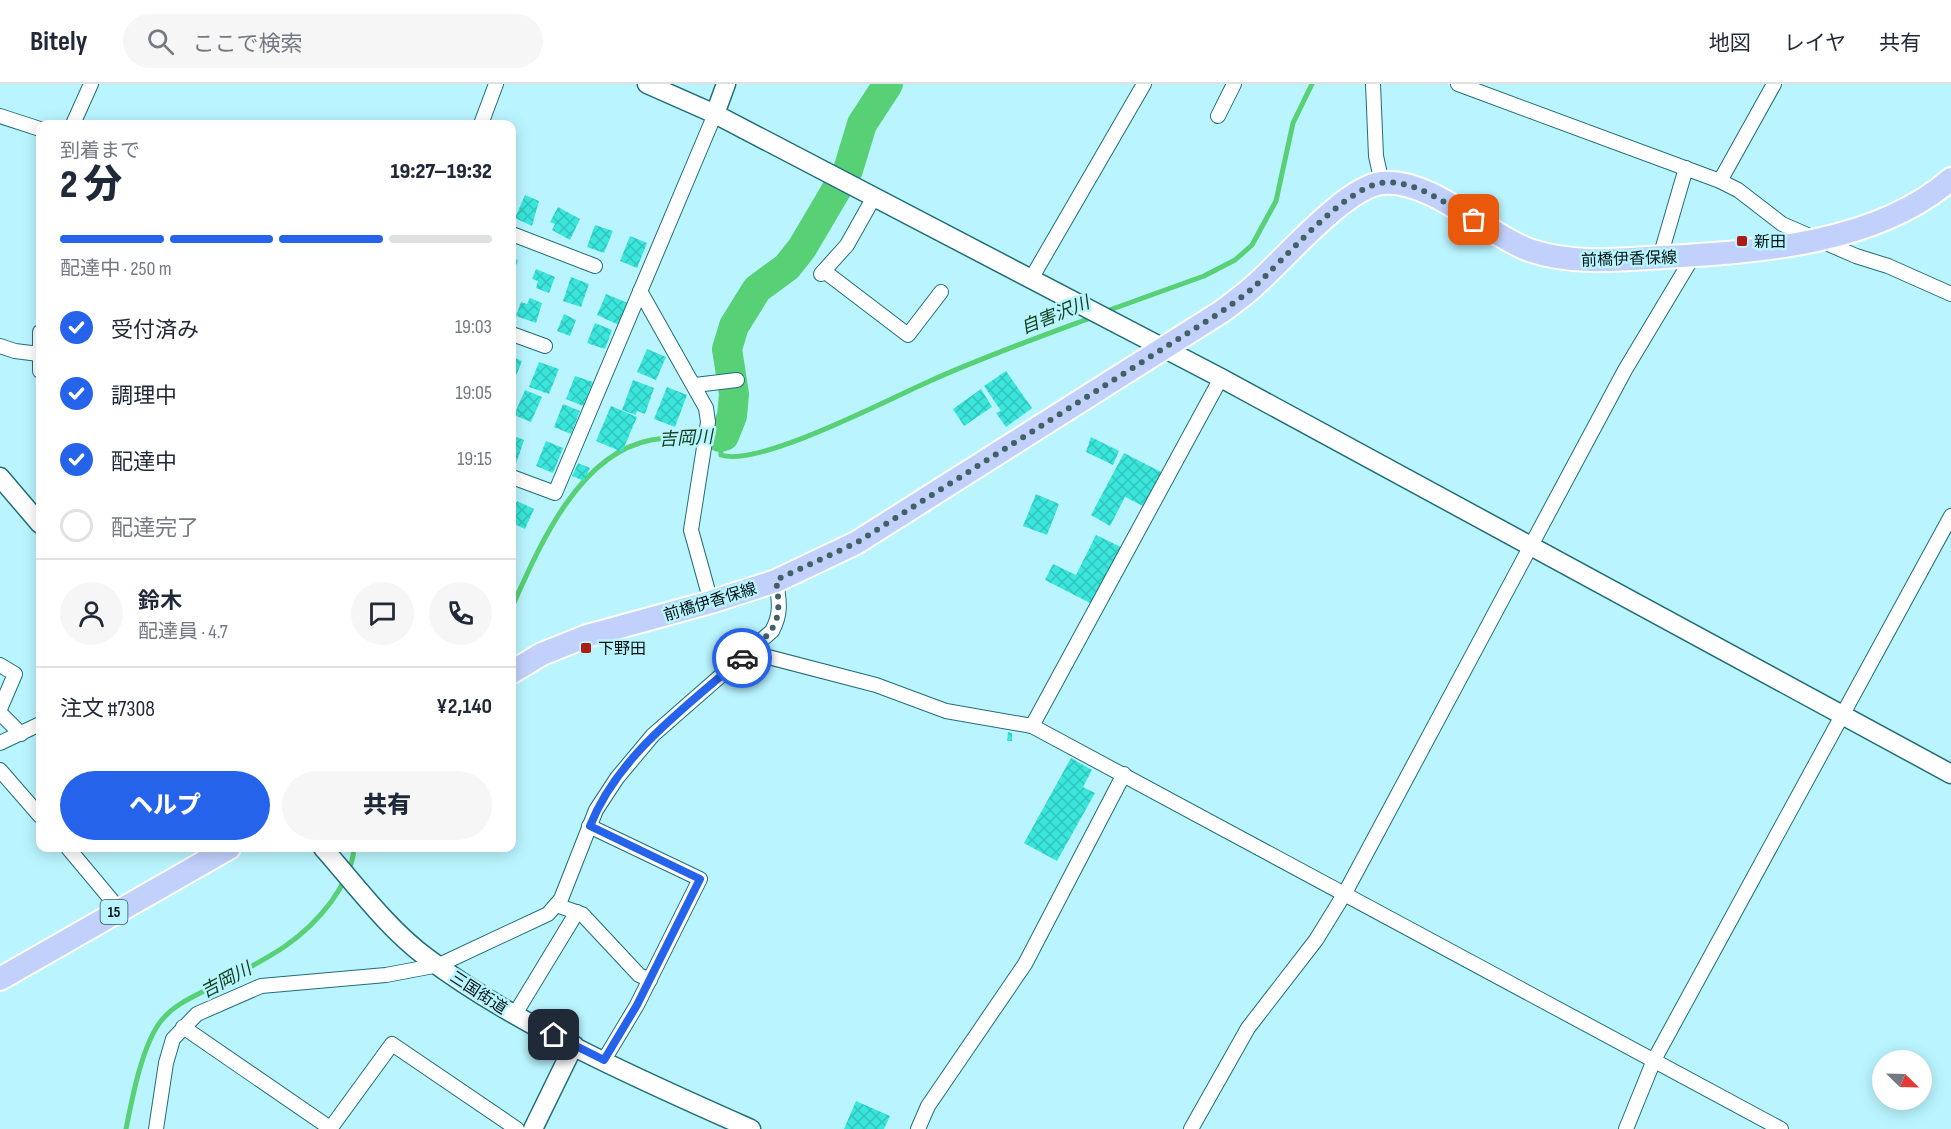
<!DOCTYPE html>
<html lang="ja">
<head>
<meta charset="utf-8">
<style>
  :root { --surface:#fff; --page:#f6f6f7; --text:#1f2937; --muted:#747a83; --line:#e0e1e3; --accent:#2563eb }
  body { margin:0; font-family:"Sofia Sans Condensed","Noto Sans JP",sans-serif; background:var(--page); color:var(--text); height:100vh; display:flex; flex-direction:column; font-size:22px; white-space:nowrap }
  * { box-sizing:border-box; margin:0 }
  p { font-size:20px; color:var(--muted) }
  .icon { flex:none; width:33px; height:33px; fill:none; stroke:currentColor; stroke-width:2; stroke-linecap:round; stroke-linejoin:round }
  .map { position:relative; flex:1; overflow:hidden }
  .panel { position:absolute; left:36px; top:36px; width:480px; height:732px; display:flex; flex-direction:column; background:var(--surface); border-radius:12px; box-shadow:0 3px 15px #0003 }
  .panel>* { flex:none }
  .needle { width:39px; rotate:113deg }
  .tools { position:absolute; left:1872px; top:966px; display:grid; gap:12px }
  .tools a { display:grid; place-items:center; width:60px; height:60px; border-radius:50%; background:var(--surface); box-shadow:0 3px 15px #0003; font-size:30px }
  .pin { position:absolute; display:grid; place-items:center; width:51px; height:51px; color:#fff; margin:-26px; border-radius:12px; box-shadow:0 3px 9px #0006 }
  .courier { position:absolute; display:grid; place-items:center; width:60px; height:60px; margin:-30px; border:4px solid #2563eb; border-radius:50%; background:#fff; color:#222; box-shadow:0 2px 8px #0007 }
  .head em { font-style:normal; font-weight:800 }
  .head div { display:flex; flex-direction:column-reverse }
  .head { display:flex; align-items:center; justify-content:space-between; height:102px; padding:0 24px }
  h1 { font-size:39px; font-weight:800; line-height:45px }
  .bar { display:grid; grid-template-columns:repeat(4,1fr); gap:9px 6px; align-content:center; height:72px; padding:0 24px }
  .bar i { height:8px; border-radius:4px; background:var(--line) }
  .bar .on { background:var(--accent) }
  .bar p { grid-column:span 4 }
  .line { display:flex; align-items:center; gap:15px; padding:0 24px; border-top:2px solid var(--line) }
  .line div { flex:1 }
  .round { display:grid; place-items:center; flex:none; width:63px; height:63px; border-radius:32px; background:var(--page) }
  ol { padding:0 24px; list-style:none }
  li { display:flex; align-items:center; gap:18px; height:66px }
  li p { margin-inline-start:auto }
  li .icon { padding:6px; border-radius:50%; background:var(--accent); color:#fff; stroke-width:4 }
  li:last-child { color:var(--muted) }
  li i { width:33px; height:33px; border:3px solid var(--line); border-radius:50% }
  .primary-button { display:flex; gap:12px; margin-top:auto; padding:12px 24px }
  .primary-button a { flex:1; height:69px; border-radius:36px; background:var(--accent); color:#fff; font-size:24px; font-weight:800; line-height:69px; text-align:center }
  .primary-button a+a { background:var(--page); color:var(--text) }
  header { display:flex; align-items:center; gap:36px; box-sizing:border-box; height:84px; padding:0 30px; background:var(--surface); border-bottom:2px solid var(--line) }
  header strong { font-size:28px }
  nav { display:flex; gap:33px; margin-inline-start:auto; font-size:21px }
  .search { width:420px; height:54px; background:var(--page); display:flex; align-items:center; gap:15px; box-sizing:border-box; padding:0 21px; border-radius:33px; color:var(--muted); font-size:22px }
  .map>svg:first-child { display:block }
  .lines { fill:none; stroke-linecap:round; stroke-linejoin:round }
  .stream { stroke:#58d075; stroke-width:5 }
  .river { stroke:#58d075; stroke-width:30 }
  .building { fill:url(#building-cross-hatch) }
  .minor-casing { stroke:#1f6e79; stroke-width:16 }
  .tertiary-casing { stroke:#1f6e79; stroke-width:21 }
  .primary-casing { stroke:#fff; stroke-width:26 }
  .minor { stroke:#fff; stroke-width:14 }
  .tertiary { stroke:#fff; stroke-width:18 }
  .primary { stroke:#c1d1fc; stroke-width:22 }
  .done { stroke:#416166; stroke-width:6; stroke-dasharray:0 10.8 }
  .route { stroke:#2563eb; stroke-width:8 }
  .poi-dot { fill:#ad1c15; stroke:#baf5ff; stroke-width:2 }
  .labels { text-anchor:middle; stroke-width:5; stroke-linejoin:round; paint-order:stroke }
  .shield { fill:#baf5ff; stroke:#38555a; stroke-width:1.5 }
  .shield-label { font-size:15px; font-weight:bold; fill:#001114 }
  .poi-label { font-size:16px; fill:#001114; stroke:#baf5ff; text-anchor:start }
  .street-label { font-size:16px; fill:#001114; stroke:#baf5ff }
  .water-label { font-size:18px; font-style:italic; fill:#0d3e1b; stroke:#baf5ff }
</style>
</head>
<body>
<header>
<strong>Bitely</strong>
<div class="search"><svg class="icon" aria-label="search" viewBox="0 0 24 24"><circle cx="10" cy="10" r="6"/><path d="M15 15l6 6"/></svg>ここで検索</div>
<nav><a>地図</a><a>レイヤ</a><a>共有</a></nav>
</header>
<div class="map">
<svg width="1951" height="1045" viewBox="0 0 1951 1045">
  <defs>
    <pattern id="building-cross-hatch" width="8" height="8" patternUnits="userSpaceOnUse" patternTransform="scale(1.5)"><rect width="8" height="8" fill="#3ae6db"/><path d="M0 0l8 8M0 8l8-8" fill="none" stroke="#31c4bb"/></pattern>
  </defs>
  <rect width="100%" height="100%" fill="#baf5ff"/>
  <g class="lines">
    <g class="stream">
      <path d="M1104 228 1204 192 1235 176 1252 161 1276 117 1293 39 1312 0"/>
      <path d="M512 523C539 463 578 370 651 356 674 352 697 353 720 353L721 371C758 384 891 314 930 297 983 273 1039 253 1093 233"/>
      <path d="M126 1045C132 1015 142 961 161 937 174 920 195 912 214 902 261 877 298 862 331 818 342 803 353 782 354 764"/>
    </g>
    <path class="river" d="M720 353 724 352 732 332 734 310 727 265 734 242 757 205 787 183 802 164 848 86 862 40 888 0"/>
  </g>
  <g class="building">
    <path d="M525 111 539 117 532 142 515 134Z"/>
    <path d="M558 123 580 135 570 156 552 146 555 140 550 138Z"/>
    <path d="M595 141 613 147 604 169 587 163Z"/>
    <path d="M630 152 647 159 637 184 620 177Z"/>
    <path d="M512 174 518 176 512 193Z"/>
    <path d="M536 185 555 193 549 209 536 204 538 197 532 195Z"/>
    <path d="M571 193 589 200 581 223 563 217Z"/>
    <path d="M606 210 628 219 619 241 597 231Z"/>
    <path d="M530 214 542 219 536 239 516 232 521 218 527 220Z"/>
    <path d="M564 230 576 236 570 252 557 247Z"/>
    <path d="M595 239 612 246 605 265 587 259Z"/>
    <path d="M647 265 666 273 656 296 637 288Z"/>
    <path d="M512 273 522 277 516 292 512 290Z"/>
    <path d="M539 278 559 285 549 310 529 303Z"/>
    <path d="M1006 287 1032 324 1006 343 996 329 1001 327 984 302Z"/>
    <path d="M575 292 593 298 583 322 566 315Z"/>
    <path d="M633 296 654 304 645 330 637 327 636 331 622 326Z"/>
    <path d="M667 303 687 311 675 343 654 335Z"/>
    <path d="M981 305 992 323 964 342 953 325Z"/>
    <path d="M525 306 542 313 531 338 514 331Z"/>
    <path d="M563 320 580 327 571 350 554 343Z"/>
    <path d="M611 322 637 333 622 368 596 357Z"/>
    <path d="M512 351 524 356 516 380 512 378Z"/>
    <path d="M1091 353 1119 367 1113 381 1086 368Z"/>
    <path d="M546 357 563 364 553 389 536 382Z"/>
    <path d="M1124 369 1165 390 1147 424 1125 413 1110 442 1091 431Z"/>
    <path d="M578 379 590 384 584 397 572 392Z"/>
    <path d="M1036 410 1059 420 1047 451 1023 442Z"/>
    <path d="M517 417 534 425 525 445 512 439V428Z"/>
    <path d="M1096 451 1123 464 1094 521 1045 496 1053 480 1076 491Z"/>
    <path d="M1008 648 1012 649V657H1007Z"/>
    <path d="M1071 674 1092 686 1083 703 1095 709 1057 777 1024 759Z"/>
    <path d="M856 1017 890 1032 884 1045H844Z"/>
  </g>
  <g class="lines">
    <g class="minor-casing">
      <g id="minor">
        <path d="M1373 0 1376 72 1382 99"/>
        <path d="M1458 0 1720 97 1738 106 1782 140 1856 172 1888 182 1951 210"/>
        <path d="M0 32 40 45"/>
        <path d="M1218 32 1234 0"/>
        <path d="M73 40 91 0"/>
        <path d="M481 40 496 0"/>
        <path d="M1720 97 1774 0"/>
        <path d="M512 150 595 182"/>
        <path d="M1660 173 1686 84"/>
        <path d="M824 187 908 251 941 208"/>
        <path d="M821 190 847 161 874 113"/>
        <path d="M1031 195 1144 0"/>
        <path d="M640 207 706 324 708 338 691 446 711 518"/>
        <path d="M40 248V287"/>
        <path d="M512 250 545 262"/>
        <path d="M0 262 15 267 39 270"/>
        <path d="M695 301 737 296"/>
        <path d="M512 393 555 409 715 30"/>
        <path d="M749 568 876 601 946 627 1032 642 1781 1045"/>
        <path d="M0 581 15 590 0 625"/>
        <path d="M0 629 21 650"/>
        <path d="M1032 642 1221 294"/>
        <path d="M0 659 40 640"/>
        <path d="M0 686 40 732"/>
        <path d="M589 742 700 795 637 921 604 976"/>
        <path d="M68 764 119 825"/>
        <path d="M556 821 582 830 639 891 650 896"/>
        <path d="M515 930 577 828"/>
        <path d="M183 943 330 1044"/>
        <path d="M156 1045 166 979 173 955 197 930 261 902 386 891 439 881 548 830 561 815 596 726 617 694 653 651 772 547C782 529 779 516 776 497"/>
        <path d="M330 1045 392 960 517 1045"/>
        <path d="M918 1045 928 1022 1025 880 1124 690"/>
        <path d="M1191 1045 1248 944 1316 856 1345 809 1625 286 1694 171"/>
        <path d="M1626 1045 1654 976 1951 432"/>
      </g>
    </g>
    <g class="tertiary-casing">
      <g id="tertiary">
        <path d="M647 0 715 30 1221 294 1951 690"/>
        <path d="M715 30 726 0"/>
        <path d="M0 393 40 440"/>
        <path d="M323 764C355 800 387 844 426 873 517 942 645 998 751 1045"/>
        <path d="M533 1045 574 961"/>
      </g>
    </g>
    <g class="primary-casing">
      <g id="primary">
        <path d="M512 588 542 570 587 552 711 518 776 497 856 459 1221 228C1232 220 1243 212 1253 203 1283 177 1345 103 1382 99 1430 94 1486 150 1529 166 1573 181 1619 176 1664 173 1757 168 1877 160 1951 95"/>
        <path d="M0 895 229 764"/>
      </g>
    </g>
    <use href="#minor" class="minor"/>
    <use href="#tertiary" class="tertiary"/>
    <use href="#primary" class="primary"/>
  </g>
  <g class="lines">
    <path class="done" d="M742 574C775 546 783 541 776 496L856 459 1221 228C1232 220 1244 212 1254 203 1284 176 1342 106 1381 99 1413 94 1448 121 1474 136"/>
    <path class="route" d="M554 951 604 976 637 921 700 795 590 742C618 671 686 623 742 574"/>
  </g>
  <g class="poi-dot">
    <rect x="1736" y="151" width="12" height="12" rx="3"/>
    <rect x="580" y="558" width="12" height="12" rx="3"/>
  </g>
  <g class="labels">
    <rect class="shield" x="100.5" y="816" width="27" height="24" rx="4.5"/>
    <g class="shield-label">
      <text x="114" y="833">15</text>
    </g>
    <g class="poi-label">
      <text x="1754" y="163">新田</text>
      <text x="598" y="570">下野田</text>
    </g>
    <g class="street-label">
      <text transform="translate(1629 174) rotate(-2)" y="6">前橋伊香保線</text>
      <text transform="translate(710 517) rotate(-17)" y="6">前橋伊香保線</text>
      <text transform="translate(479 908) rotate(33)" y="6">三国街道</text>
    </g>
    <g class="water-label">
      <text transform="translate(1055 231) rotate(-22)" y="6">自害沢川</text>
      <text transform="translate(686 354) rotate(-3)" y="6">吉岡川</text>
      <text transform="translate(226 896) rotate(-28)" y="6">吉岡川</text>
    </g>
  </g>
</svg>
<div class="tools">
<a><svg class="needle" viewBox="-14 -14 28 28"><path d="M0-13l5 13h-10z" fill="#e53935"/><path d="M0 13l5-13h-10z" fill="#747a83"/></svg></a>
</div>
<div class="pin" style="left:1474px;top:136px;background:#ea580c"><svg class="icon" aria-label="bag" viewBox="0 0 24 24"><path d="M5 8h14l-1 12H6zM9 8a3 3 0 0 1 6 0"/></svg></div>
<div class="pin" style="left:554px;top:951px;background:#1f2937"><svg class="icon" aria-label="home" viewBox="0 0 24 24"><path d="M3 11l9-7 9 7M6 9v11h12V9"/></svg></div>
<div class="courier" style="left:742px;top:574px"><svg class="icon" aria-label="car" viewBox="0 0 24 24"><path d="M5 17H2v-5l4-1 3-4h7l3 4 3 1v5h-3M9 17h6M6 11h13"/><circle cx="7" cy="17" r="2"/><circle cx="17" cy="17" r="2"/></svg></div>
<section class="panel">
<div class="head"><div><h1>2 分</h1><p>到着まで</p></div><em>19:27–19:32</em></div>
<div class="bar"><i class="on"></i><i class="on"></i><i class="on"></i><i></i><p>配達中 · 250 m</p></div>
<ol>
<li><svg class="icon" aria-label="check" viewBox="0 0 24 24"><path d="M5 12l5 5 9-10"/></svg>受付済み<p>19:03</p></li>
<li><svg class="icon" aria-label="check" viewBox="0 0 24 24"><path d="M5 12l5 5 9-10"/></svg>調理中<p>19:05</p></li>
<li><svg class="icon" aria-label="check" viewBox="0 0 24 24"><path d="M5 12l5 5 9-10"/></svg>配達中<p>19:15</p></li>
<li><i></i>配達完了</li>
</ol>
<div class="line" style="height:108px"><a class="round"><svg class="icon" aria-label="person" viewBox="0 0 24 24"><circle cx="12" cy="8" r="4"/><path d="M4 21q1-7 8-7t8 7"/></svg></a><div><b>鈴木</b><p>配達員 · 4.7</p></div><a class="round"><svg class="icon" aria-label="chat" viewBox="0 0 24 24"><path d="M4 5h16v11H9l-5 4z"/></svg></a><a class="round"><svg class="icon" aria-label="phone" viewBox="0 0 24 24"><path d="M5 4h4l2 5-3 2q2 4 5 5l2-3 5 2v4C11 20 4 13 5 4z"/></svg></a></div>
<div class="line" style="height:78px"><div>注文 #7308</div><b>¥2,140</b></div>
<div class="primary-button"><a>ヘルプ</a><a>共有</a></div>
</section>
</div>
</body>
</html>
